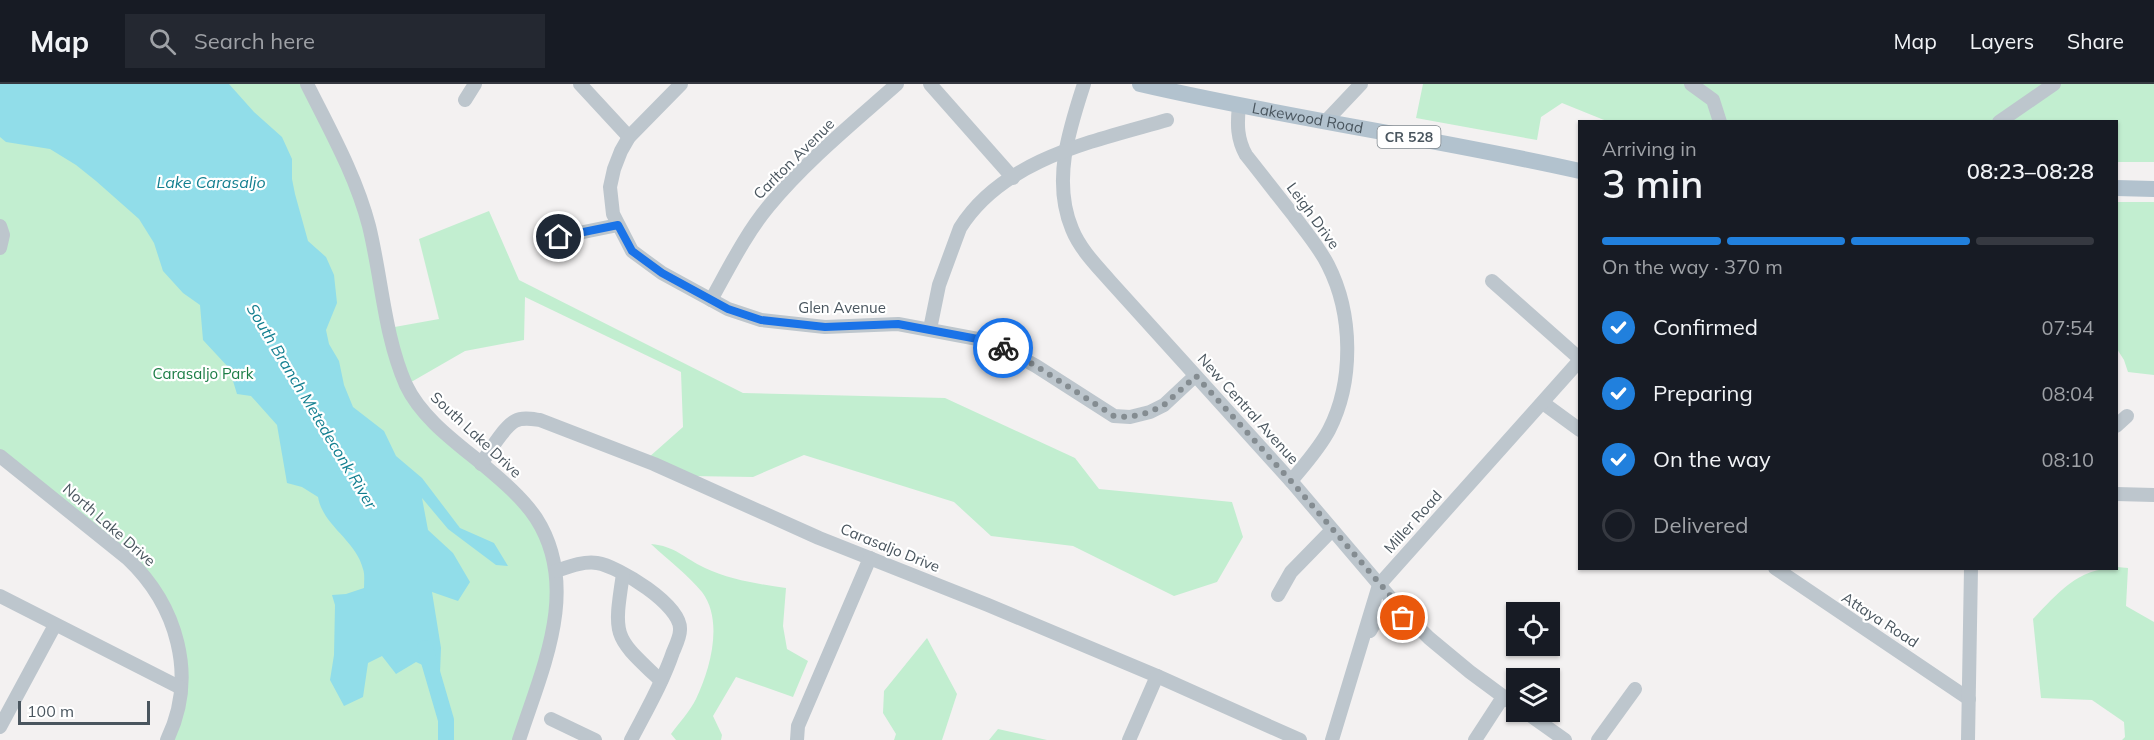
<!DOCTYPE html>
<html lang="en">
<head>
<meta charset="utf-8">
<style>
  :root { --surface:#171b24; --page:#242831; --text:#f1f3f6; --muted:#9ea1a6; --line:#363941; --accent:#2180dd }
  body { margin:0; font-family:Mulish,sans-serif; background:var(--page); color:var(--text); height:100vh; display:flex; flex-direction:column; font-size:22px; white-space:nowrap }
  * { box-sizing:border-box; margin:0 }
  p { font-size:20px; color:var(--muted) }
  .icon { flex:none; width:33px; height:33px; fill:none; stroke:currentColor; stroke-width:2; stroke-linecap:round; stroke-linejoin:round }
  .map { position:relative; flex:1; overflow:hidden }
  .sheet { position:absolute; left:1578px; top:36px; width:540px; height:450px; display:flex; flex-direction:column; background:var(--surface); border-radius:0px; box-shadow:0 2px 4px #0004 }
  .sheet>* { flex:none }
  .buttons { position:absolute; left:1506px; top:518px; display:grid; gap:12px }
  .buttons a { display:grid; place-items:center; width:54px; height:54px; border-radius:0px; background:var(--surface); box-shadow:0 2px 4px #0004; font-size:30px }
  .scale { position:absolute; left:18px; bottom:15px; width:132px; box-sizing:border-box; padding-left:6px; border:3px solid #49555e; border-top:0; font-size:16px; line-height:21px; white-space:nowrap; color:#49555e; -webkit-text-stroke:4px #fff; paint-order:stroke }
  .pin { position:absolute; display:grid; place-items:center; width:51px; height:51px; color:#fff; margin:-26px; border:3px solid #fff; border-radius:50%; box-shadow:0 2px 6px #0007 }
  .courier { position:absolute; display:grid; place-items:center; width:60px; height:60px; margin:-30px; border:4px solid #1a73e8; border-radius:50%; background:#fff; color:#222; box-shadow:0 2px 8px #0007 }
  .overview em { font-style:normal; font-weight:600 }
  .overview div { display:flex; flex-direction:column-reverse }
  .overview { display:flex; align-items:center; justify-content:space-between; height:102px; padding:0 24px }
  h1 { font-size:39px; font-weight:600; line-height:45px }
  .bar { display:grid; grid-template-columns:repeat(4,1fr); gap:9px 6px; align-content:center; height:72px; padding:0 24px }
  .bar i { height:8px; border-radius:4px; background:var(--line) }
  .bar .active { background:var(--accent) }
  .bar p { grid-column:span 4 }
  ol { padding:0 24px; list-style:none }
  li { display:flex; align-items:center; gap:18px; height:66px }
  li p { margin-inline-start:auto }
  li .icon { padding:6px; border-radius:50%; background:var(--accent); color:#fff; stroke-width:4 }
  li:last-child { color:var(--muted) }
  li i { width:33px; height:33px; border:3px solid var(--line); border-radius:50% }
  header { display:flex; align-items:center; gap:36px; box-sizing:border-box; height:84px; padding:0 30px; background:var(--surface); border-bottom:2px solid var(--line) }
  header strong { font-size:28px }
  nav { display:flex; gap:33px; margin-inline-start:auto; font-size:21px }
  .search { width:420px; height:54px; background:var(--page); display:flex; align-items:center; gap:15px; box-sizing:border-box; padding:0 21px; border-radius:0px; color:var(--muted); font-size:22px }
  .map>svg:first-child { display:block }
  .green { fill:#c2eed0 }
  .water { fill:#91dde9 }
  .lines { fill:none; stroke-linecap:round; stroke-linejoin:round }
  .river { stroke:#91dde9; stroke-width:16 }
  .minor { stroke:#bdc6cd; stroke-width:14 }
  .major { stroke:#b2c2ce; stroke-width:16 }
  .done { stroke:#848c91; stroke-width:6; stroke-dasharray:0 10.8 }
  .route { stroke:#1a73e8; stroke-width:8 }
  .labels { text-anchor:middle; stroke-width:4.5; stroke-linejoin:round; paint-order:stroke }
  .shield { fill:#fff; stroke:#80888e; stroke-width:1.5 }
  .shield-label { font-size:14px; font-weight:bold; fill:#49555e }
  .street-label { font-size:15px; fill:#49555e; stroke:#fff }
  .park-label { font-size:15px; fill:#1c7d46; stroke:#fff }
  .water-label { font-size:16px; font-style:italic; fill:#137f90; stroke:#fff }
</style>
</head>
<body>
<header>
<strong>Map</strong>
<div class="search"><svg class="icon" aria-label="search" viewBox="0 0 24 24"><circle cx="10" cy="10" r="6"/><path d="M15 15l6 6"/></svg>Search here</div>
<nav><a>Map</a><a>Layers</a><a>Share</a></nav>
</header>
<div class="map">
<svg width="2154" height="656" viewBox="0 0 2154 656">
  <rect width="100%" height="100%" fill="#f3f1f1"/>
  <g class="green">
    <path d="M0 0H307L351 89 389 244 439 235 419 155 489 127 519 196 743 309 945 314 1075 374 1099 405 1232 418 1243 453 1217 498 1174 512 1073 462 991 452 954 418 804 371 753 393 689 392 648 374 683 343 681 288 525 213 524 256 465 267 406 301 536 434 558 503 519 656H165L175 638 178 565 143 493 0 380Z"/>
    <path d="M1423 0H2154V78H2117L2116 38H1609L1562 19 1541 33 1537 56 1416 34Z"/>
    <path d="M2117 118H2154V291L2128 288 2124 276 2117 265Z"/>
    <path d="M651 460C675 462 684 474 705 484 730 496 759 500 786 504L783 542 787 565 808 577 793 613 736 593 713 632 722 651 721 656H676L671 650C679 639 690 627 696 615 710 586 724 537 702 508 688 491 667 475 651 460Z"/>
    <path d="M2117 483 2128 484 2126 522 2154 538V656H2122L2125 653 2124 638 2092 616 2041 614 2033 535C2058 509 2078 484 2116 484Z"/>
    <path d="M927 554 957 610 942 656H894L896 650 883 629 884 607Z"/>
    <path d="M998 645 1047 656H989Z"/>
  </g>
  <path class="water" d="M0 0H229L254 28 282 53 292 75V95L295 110 308 157 326 173 334 191 337 219 326 246 329 260 339 277 344 301 353 323 384 347 396 372 422 394 460 444 494 459 508 482 496 481 448 445 422 414 428 446 453 469 470 498 458 517 432 508 441 564 440 589 416 578 396 590 382 572 368 579 363 613 344 622 330 596 334 571 335 521 332 511 346 510 364 504C364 498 365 490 363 485 356 456 323 442 318 413L302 403 287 399 277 341 251 312 237 310 229 284 203 256 200 221 183 209 163 187 154 159 139 135 96 97 76 81 50 65 6 58 0 53Z"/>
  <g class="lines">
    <path class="river" d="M425 564 446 636V656"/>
    <g class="minor">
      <path d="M307 0C330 46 356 92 369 142 382 195 384 251 406 301 421 333 454 357 481 379 500 395 522 413 536 434 581 504 542 585 519 656"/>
      <path d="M580 0 629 53"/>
      <path d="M681 0 629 53 621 67 614 85 610 103 613 130 632 167 662 189 728 225 761 236 825 243 898 240 983 256 1007 266 1036 282 1114 332 1130 333 1150 328 1164 321 1195 292"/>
      <path d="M930 0 1013 94"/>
      <path d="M1084 0C1069 46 1052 97 1072 145 1080 165 1096 181 1110 197L1291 397 1400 525 1429 554 1470 588 1516 622"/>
      <path d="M1691 0 1713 16 1720 38"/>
      <path d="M465 16 475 0"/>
      <path d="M1239 22C1237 40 1237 55 1246 71 1262 91 1278 112 1294 132 1306 148 1319 163 1328 181 1353 230 1354 297 1329 346 1319 365 1305 380 1291 397"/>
      <path d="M1326 37 1361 0"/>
      <path d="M1999 38 2054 0"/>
      <path d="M0 142 3 151 0 164"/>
      <path d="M559 153 618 141"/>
      <path d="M1492 197 1580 275"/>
      <path d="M711 216C729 184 745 151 768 123 806 77 853 39 897 0"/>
      <path d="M930 245 939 201 960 144C1003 75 1094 57 1167 36"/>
      <path d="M1543 319 1580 346"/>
      <path d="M2116 342 2127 332"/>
      <path d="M0 372 127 474C177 521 198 592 167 656"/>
      <path d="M481 380C489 368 503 344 515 337 523 333 532 335 540 336L654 380 819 454 988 521 1157 592 1300 656"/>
      <path d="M2116 410 2154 411"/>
      <path d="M1775 484 1969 615"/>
      <path d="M556 487C568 483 583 477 597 479 618 482 682 521 680 546 680 553 676 561 673 568 663 598 646 627 631 656"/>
      <path d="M623 490C613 555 614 552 661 597"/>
      <path d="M1278 511 1291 488 1332 446"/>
      <path d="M0 512 181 604"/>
      <path d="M1370 547C1380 527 1389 529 1408 536"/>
      <path d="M1524 627 1565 656"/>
      <path d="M551 635 595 656"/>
      <path d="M0 643 55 541"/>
      <path d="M797 656 798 642 870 474"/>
      <path d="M1129 656 1157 592"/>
      <path d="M1332 656 1379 501 1580 276"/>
      <path d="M1475 656 1503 613"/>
      <path d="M1598 656 1635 605"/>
      <path d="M1968 656 1971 484"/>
    </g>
    <g class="major">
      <path id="s1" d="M1140 0C1286 34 1434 54 1580 87"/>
      <path d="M2116 104 2154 105"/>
    </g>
  </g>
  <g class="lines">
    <path class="done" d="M1003 264 1036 282 1114 332 1130 333 1150 328 1164 321 1196 292 1291 397 1413 538 1403 534"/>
    <path class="route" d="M559 153 618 141 632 167 662 189 728 225 761 236 825 243 898 240 983 256 1003 264"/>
  </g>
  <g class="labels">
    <rect class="shield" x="1377.5" y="42" width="63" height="22" rx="4.5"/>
    <g class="shield-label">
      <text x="1409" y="58">CR 528</text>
    </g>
    <g class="street-label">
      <text dy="5" stroke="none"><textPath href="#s1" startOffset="171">Lakewood Road</textPath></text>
      <text transform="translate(794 75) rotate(-45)" y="5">Carlton Avenue</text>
      <text transform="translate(1313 132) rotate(54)" y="5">Leigh Drive</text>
      <text x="842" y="229">Glen Avenue</text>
      <text transform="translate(1248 325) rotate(48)" y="5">New Central Avenue</text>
      <text transform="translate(476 351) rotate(43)" y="5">South Lake Drive</text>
      <text transform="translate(1413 438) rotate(-48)" y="5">Miller Road</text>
      <text transform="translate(109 441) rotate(41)" y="5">North Lake Drive</text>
      <text transform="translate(890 464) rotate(22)" y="5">Carasaljo Drive</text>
      <text transform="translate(1880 536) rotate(33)" y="5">Attaya Road</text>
    </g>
    <g class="park-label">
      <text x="203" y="295">Carasaljo Park</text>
    </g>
    <g class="water-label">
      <text x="211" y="104">Lake Carasaljo</text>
      <text transform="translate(312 322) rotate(59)" y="6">South Branch Metedeconk River</text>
    </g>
  </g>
</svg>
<div class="buttons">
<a><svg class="icon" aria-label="locate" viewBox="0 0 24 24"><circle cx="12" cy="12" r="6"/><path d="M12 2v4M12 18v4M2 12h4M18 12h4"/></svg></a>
<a><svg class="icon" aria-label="layers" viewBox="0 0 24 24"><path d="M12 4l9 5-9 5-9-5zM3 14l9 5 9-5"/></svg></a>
</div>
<div class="scale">100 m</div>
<div class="pin" style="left:1403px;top:534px;background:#ea580c"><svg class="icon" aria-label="bag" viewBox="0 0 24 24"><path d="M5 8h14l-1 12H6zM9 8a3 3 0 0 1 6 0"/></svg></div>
<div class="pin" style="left:559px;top:153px;background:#1f2937"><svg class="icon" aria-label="home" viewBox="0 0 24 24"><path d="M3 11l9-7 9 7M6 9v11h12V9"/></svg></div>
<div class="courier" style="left:1003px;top:264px"><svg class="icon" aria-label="bike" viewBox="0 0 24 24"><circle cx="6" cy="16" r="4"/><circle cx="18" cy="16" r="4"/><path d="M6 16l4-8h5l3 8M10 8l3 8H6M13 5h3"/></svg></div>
<section class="sheet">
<div class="overview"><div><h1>3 min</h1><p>Arriving in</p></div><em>08:23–08:28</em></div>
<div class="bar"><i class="active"></i><i class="active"></i><i class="active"></i><i></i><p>On the way · 370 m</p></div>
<ol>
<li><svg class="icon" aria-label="check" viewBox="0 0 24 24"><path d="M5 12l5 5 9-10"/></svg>Confirmed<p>07:54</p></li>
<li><svg class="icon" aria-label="check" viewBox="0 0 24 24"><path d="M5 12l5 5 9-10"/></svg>Preparing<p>08:04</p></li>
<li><svg class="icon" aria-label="check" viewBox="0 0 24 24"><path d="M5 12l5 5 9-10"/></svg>On the way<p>08:10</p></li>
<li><i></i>Delivered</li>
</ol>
</section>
</div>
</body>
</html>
